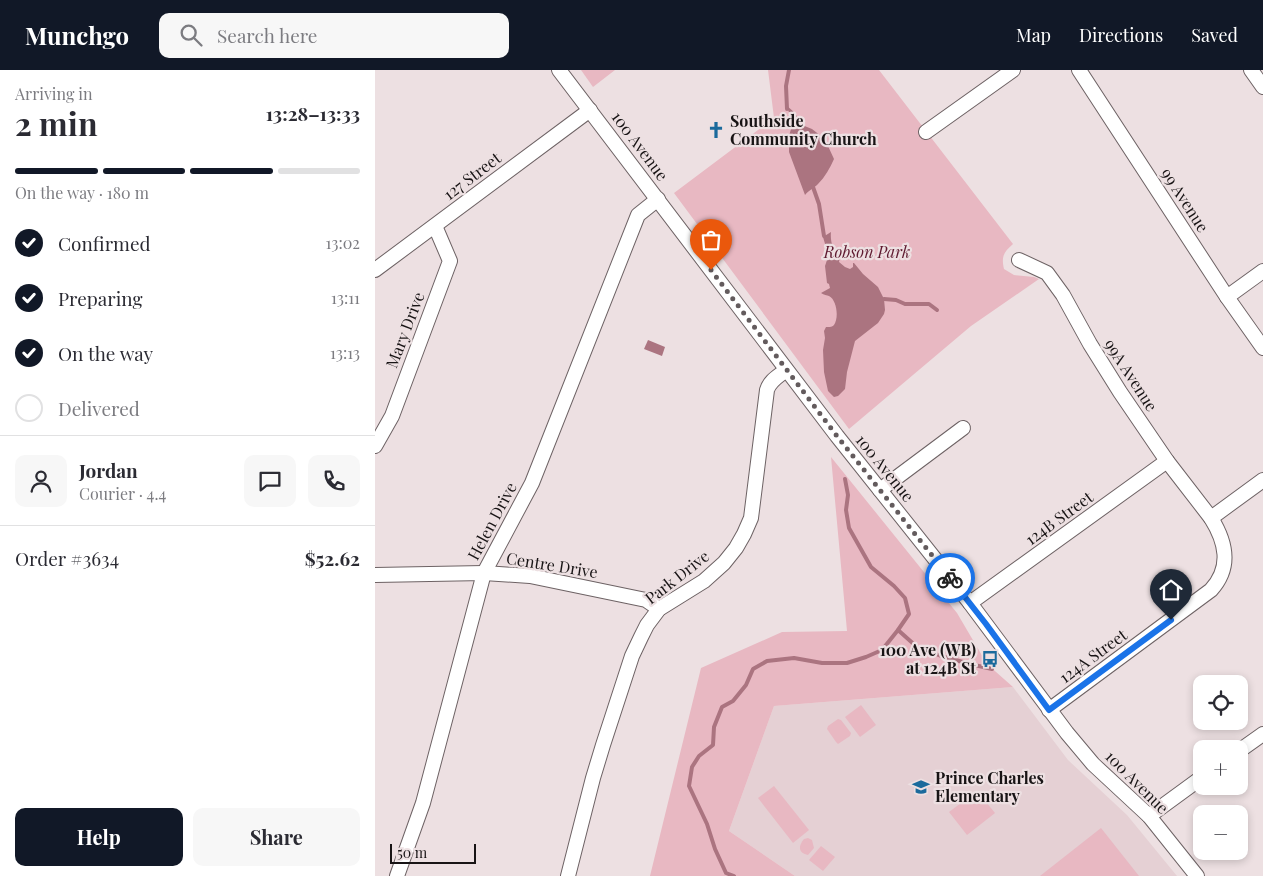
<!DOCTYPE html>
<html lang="en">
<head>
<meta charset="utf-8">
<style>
  :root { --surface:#fff; --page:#f7f7f7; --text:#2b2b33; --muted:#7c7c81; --line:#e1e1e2; --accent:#111827 }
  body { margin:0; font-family:"Playfair Display",serif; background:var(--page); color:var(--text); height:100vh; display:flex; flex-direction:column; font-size:19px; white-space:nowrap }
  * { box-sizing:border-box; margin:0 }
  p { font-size:16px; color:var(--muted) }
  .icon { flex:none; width:28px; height:28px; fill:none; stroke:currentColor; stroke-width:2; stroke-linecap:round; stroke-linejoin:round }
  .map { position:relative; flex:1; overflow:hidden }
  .side { display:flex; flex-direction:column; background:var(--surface); width:375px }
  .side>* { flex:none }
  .fabs { position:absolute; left:818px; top:605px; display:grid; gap:10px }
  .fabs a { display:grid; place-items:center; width:55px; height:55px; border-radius:10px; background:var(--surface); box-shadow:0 2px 8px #0003; font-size:25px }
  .scale { position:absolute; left:15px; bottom:12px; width:86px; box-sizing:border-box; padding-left:5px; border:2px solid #181415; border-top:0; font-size:14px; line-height:18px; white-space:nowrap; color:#181415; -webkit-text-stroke:4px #ede0e2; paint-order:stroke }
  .pin { position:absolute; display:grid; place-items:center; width:42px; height:42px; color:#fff; margin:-51px -21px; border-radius:50% 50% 50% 0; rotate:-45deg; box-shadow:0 0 5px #0007 }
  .pin .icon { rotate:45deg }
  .courier { position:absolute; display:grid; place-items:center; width:50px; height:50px; margin:-25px; border:4px solid #1a73e8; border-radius:50%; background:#fff; color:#222; box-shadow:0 1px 6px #0007 }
  .summary em { font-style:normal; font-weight:700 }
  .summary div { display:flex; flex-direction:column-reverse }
  .summary { display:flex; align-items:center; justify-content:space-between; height:85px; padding:0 15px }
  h1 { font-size:32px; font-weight:700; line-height:38px }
  .bar { display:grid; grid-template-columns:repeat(4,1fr); gap:8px 5px; align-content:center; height:60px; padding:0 15px }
  .bar i { height:6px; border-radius:4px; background:var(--line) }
  .bar .selected { background:var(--accent) }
  .bar p { grid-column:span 4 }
  .line { display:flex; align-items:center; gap:12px; padding:0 15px; border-top:1px solid var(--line) }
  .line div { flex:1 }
  .round { display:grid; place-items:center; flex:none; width:52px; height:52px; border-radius:10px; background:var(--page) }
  ol { padding:0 15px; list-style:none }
  li { display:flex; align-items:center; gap:15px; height:55px }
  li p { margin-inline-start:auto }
  li .icon { padding:5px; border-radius:50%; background:var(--accent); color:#fff; stroke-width:4 }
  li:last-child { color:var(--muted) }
  li i { width:28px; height:28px; border:2px solid var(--line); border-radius:50% }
  .action { display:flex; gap:10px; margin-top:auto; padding:10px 15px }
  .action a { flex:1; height:58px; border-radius:10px; background:var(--accent); color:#fff; font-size:20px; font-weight:700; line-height:58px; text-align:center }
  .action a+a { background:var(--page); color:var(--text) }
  header { display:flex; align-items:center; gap:30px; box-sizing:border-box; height:70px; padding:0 25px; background:var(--accent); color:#fff }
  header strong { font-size:24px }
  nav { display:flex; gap:28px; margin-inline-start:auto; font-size:18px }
  .search { width:350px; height:45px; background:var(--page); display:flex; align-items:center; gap:12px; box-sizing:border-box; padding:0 18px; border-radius:10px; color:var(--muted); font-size:19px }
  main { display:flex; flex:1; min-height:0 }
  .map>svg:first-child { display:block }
  .built { fill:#e5d0d4 }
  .green { fill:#e8b8c2 }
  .water { fill:#ab7480 }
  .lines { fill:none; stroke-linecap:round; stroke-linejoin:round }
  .stream { stroke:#ab7480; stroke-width:4 }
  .minor-casing { stroke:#6d6264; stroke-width:16 }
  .minor { stroke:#fff; stroke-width:14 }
  .done { stroke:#635b5d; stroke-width:5; stroke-dasharray:0 9 }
  .route { stroke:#1a73e8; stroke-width:6 }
  .labels { text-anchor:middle; stroke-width:4.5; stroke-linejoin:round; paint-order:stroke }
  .poi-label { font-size:16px; font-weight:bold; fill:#181415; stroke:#ede0e2; text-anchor:start }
  .street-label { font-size:16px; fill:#181415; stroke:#ede0e2 }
  .park-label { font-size:16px; font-style:italic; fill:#5f1a30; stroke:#ede0e2 }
</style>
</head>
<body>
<header>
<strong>Munchgo</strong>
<div class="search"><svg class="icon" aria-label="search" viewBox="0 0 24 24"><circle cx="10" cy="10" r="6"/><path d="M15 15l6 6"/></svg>Search here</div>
<nav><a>Map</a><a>Directions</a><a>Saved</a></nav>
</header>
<main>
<section class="side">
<div class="summary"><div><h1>2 min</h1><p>Arriving in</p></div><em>13:28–13:33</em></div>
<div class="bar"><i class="selected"></i><i class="selected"></i><i class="selected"></i><i></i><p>On the way · 180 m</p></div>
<ol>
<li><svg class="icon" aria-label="check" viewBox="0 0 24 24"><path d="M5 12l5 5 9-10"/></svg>Confirmed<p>13:02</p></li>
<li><svg class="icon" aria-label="check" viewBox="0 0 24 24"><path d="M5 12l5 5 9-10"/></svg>Preparing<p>13:11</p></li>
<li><svg class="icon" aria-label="check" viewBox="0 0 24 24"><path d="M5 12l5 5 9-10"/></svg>On the way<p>13:13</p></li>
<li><i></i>Delivered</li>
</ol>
<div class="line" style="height:90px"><a class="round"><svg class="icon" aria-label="person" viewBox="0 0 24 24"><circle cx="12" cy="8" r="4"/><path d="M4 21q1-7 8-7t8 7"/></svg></a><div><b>Jordan</b><p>Courier · 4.4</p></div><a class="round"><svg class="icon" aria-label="chat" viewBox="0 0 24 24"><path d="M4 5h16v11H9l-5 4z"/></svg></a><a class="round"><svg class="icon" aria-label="phone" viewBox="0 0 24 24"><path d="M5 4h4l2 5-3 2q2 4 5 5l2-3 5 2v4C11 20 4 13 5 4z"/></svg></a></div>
<div class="line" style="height:65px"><div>Order #3634</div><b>$52.62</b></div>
<div class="action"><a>Help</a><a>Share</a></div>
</section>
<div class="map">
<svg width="888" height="806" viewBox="0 0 888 806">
  <rect width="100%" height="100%" fill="#ede0e2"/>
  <path class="built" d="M638 617 693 690 752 745 802 806H420L354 761 399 636Z"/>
  <g class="green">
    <path d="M206 0H240L218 17Z"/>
    <path d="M393 0H504L638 174C629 182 626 186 629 199L639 205 659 207 664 209 596 256 474 359 299 123 399 48Z"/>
    <path d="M456 387 582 543 612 594 638 617 399 636 354 761 420 806H275L326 598 407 562 472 561Z"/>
    <path d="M486 635 501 655 485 667 470 647Z"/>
    <path d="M463 649 466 650 476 663 475 666 463 674 461 672 452 659 453 656Z"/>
    <path d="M399 716 434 760 418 773 383 728Z"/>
    <path d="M602 721 620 743 592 765 574 742Z"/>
    <path d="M726 758 764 806H665Z"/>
    <path d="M433 768 437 770 439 778 433 785C423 783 423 776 429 769Z"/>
    <path d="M446 776 460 787 448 801 434 790Z"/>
  </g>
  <g class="water">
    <path d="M411 35 420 43 427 55 437 59 446 66 453 76 459 89C455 98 450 107 443 114 439 118 434 120 430 125L414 82V66L418 52Z"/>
    <path d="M456 162C455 171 458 180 463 187H465L464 192 470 197 475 199 478 197V193H479L488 204 503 217 509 229 510 240 509 244 503 253 480 271 472 302 470 319 463 326 459 327 453 321 449 302 448 280 450 268 449 261 451 257H455C456 257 458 256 459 255 464 248 462 230 454 226 452 225 449 225 446 223L455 218 454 214 452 213 450 196 452 190 453 184 448 167Z"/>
    <path d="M273 270 290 277 287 286 269 279Z"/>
  </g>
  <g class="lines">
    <g class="stream">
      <path d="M412 39 411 16 414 0"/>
      <path d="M438 117 444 134 449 166"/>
      <path d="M509 229 521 230 530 234H554L562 240"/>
      <path d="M523 560 542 577 566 586 595 594 617 599"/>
      <path d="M359 806 351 803 340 779 332 754 314 716 317 697 324 686 338 675 339 657 347 637 358 631 371 615 378 599 392 591 419 588 447 593H472L491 587 507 580 523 560 534 544 530 528 519 516 496 497 474 458 471 440 473 425 470 409"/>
    </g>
    <g class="minor-casing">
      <g id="minor">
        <path d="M184 0 462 366 595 533 692 663 718 694 774 746 822 806"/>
        <path d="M704 0 852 227 888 278"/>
        <path d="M876 0 888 17"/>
        <path d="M551 62 638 0"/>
        <path d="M644 190 672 203 688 225 715 274 745 322 792 391 836 448"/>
        <path d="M0 200 215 40"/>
        <path d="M852 227 888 201"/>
        <path d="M0 376 17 346 75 191 60 156"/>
        <path d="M505 420 588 358"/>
        <path d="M0 505 109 503 155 506 271 530 284 539"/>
        <path d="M595 533 792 391"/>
        <path d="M674 640 836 520C857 497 851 472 836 448L888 410"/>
        <path d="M864 681 888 664"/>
        <path d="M774 746 826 708"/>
        <path d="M22 806 48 733 109 503 157 413 263 145 283 129"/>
        <path d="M193 806 218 708 228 675 257 586 266 567 272 555 284 539 329 511 349 493 361 478 369 464 376 448 392 320C395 310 404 306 411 300"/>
      </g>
    </g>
    <use href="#minor" class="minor"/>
  </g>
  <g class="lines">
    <path class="done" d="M336 200 462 366 575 508"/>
    <path class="route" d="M575 508 611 554 674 640 796 550"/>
  </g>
  <defs>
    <g id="church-bare" transform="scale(1.35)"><path d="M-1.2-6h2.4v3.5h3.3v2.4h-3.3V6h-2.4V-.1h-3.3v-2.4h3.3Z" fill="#1b6a9c" stroke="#ede0e2" stroke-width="2.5" paint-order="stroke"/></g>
    <g id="bus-bare" transform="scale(1.35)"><path d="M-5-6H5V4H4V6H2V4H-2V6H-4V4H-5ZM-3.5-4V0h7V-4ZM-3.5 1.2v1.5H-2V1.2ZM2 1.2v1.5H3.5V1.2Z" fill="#1b6a9c" stroke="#ede0e2" stroke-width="2.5" paint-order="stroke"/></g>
    <g id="school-bare" transform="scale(1.35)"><path d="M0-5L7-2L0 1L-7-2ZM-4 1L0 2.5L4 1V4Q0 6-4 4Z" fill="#1b6a9c" stroke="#ede0e2" stroke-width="2.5" paint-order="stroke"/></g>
  </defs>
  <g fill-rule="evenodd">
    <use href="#church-bare" x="341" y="60"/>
    <use href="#bus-bare" x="615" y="589"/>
    <use href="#school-bare" x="546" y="717"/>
  </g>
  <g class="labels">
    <g class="poi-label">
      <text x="355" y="57">Southside<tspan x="355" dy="18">Community Church</tspan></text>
      <text x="601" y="586" text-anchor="end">100 Ave (WB)<tspan x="601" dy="18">at 124B St</tspan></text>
      <text x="560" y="714">Prince Charles<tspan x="560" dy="18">Elementary</tspan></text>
    </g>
    <g class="street-label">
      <text transform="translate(265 76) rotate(53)" y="6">100 Avenue</text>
      <text transform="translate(97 106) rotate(-37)" y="6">127 Street</text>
      <text transform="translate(810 130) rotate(57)" y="6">99 Avenue</text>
      <text transform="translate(30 260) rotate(-69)" y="6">Mary Drive</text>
      <text transform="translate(756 305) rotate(57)" y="6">99A Avenue</text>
      <text transform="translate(510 398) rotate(51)" y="6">100 Avenue</text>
      <text transform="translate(684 448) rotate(-36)" y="6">124B Street</text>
      <text transform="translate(117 451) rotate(-62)" y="6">Helen Drive</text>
      <text transform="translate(177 495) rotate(9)" y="6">Centre Drive</text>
      <text transform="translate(302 507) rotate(-38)" y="6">Park Drive</text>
      <text transform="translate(718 586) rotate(-36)" y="6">124A Street</text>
      <text transform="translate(762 712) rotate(45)" y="6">100 Avenue</text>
    </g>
    <g class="park-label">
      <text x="492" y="188">Robson Park</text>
    </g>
  </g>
</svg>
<div class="fabs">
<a><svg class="icon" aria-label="locate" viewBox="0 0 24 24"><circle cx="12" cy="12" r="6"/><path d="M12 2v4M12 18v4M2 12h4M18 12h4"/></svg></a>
<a>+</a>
<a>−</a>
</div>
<div class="scale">50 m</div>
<div class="pin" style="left:336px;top:200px;background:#ea580c"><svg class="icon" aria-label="bag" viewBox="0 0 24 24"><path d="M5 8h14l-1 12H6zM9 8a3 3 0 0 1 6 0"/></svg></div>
<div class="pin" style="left:796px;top:550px;background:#1f2937"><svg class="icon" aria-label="home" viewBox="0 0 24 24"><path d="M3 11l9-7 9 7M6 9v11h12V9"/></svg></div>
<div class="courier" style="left:575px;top:508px"><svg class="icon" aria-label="bike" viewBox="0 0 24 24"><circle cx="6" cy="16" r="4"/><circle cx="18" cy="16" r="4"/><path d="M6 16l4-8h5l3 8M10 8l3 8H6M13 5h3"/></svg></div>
</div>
</main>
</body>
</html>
